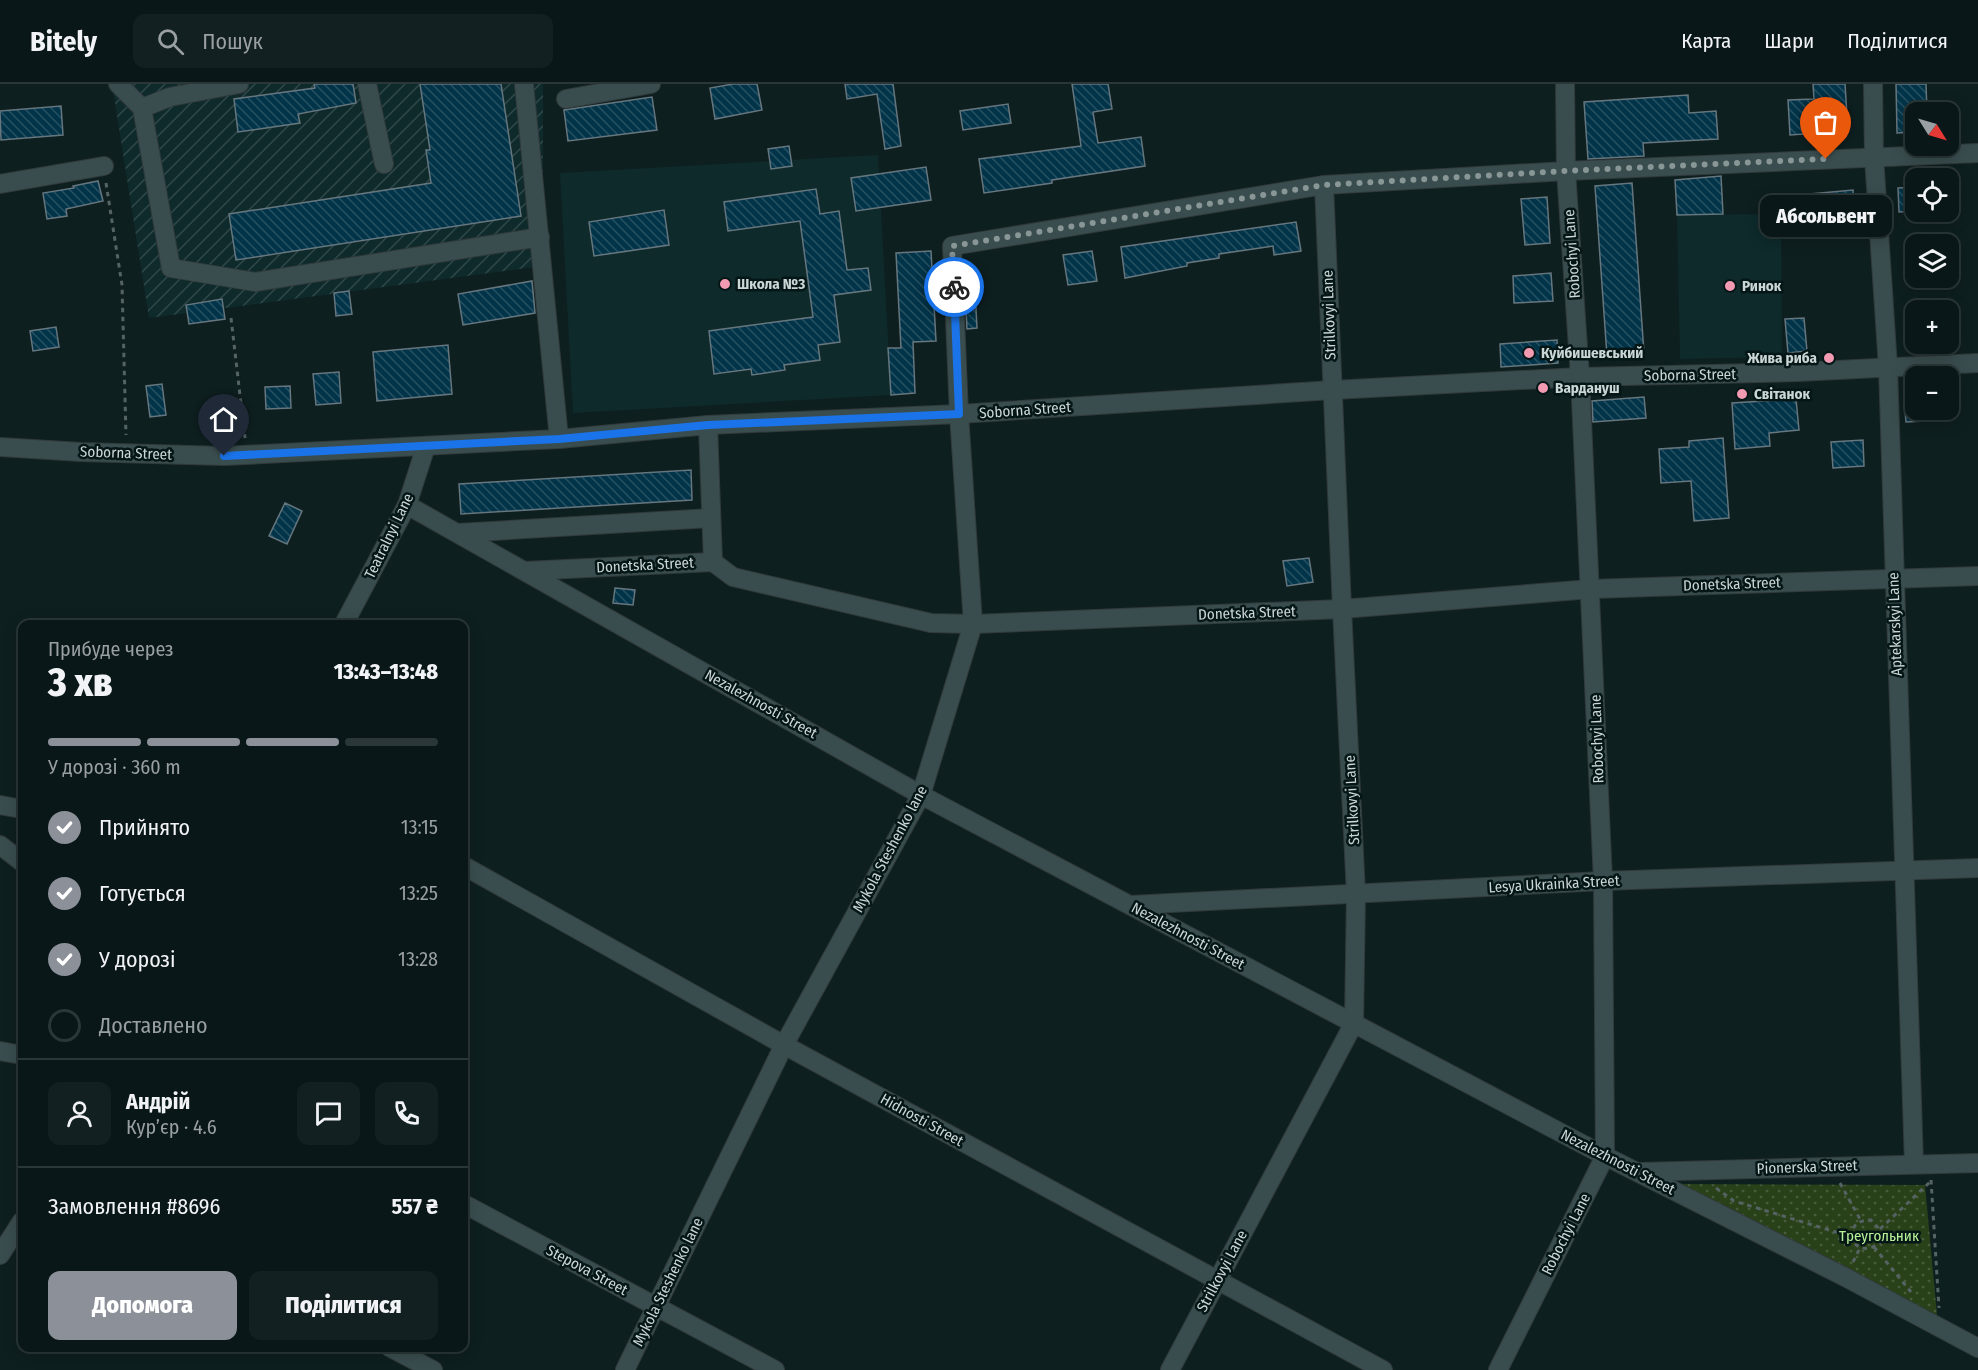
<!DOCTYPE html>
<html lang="uk">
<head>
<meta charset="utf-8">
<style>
  :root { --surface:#0a1718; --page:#132021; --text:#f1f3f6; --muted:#999fa2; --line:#2a3637; --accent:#8c9099 }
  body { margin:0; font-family:"Fira Sans Condensed",sans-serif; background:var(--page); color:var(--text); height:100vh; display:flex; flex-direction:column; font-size:22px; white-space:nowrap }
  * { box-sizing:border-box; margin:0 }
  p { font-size:20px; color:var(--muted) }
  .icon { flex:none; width:33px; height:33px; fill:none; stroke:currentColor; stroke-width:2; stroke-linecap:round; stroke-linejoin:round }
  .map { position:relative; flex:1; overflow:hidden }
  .drawer { position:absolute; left:18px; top:536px; width:450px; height:732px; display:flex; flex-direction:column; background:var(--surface); border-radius:12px; box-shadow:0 3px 15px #0003,0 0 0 2px var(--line) }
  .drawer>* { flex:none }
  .needle { width:39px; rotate:127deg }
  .tools { position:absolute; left:1905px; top:18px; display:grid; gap:12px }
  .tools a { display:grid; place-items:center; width:54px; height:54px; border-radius:12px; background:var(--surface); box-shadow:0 3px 15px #0003,0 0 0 2px var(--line); font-size:30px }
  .pin { position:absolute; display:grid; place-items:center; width:51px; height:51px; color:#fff; margin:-62px -26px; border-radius:50% 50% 50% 0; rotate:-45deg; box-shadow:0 0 6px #0007 }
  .pin .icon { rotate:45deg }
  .courier { position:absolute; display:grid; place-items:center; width:60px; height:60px; margin:-30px; border:4px solid #1a73e8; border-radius:50%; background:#fff; color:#222; box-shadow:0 2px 8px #0007 }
  .bubble { position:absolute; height:42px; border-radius:12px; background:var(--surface); box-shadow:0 3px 15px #0003,0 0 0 2px var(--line); font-size:20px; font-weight:800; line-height:42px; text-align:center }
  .head em { font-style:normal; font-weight:800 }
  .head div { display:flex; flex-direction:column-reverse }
  .head { display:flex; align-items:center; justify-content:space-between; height:102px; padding:0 30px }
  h1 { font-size:39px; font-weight:800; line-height:45px }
  .bar { display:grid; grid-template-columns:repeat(4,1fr); gap:9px 6px; align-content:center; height:72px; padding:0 30px }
  .bar i { height:8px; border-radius:4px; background:var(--line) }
  .bar .selected { background:var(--accent) }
  .bar p { grid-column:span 4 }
  .line { display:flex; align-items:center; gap:15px; padding:0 30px; border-top:2px solid var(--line) }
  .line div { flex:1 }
  .round { display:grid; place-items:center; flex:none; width:63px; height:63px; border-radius:12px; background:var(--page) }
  ol { padding:0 30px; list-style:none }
  li { display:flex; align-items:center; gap:18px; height:66px }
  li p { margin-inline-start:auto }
  li .icon { padding:6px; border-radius:50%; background:var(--accent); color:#fff; stroke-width:4 }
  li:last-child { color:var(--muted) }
  li i { width:33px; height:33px; border:3px solid var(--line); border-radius:50% }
  .action { display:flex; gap:12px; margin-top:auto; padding:12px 30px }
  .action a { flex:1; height:69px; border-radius:12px; background:var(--accent); color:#fff; font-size:24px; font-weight:800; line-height:69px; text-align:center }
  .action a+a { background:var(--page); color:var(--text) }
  header { display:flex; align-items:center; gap:36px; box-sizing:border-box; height:84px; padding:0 30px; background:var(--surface); border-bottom:2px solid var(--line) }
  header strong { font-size:28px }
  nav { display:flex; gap:33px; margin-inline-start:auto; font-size:21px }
  .search { width:420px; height:54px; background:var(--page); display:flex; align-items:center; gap:15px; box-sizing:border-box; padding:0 21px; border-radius:12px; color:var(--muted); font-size:22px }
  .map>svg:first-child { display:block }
  .built { fill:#0e2a2b }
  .industrial { fill:url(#industrial-furrows) }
  .green { fill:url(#green-dots) }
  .building { fill:url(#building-back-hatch); stroke:#66767f; stroke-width:1.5 }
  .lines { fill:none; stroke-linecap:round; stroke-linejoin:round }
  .minor-casing { stroke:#313a3b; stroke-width:20 }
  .path { stroke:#556364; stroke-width:3; stroke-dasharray:4.5 4.5; stroke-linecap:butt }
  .minor { stroke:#3a4d4e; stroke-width:18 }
  .done { stroke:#899696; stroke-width:6; stroke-dasharray:0 10.8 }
  .route { stroke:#1a73e8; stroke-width:8 }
  .poi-dot { fill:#f19ab1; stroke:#051617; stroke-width:2 }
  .labels { text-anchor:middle; stroke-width:5; stroke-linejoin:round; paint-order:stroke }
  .street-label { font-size:15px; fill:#cbd6d6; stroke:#051617 }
  .poi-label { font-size:15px; font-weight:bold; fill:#cbd6d6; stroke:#051617; text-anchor:start }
  .park-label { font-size:15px; fill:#b8f297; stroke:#051617 }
</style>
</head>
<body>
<header>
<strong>Bitely</strong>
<div class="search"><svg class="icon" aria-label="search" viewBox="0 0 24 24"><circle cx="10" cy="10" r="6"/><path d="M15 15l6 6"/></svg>Пошук</div>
<nav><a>Карта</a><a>Шари</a><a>Поділитися</a></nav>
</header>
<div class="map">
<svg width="1978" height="1286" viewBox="0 0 1978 1286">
  <defs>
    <pattern id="industrial-furrows" width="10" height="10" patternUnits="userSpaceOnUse" patternTransform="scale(1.5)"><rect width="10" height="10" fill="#0e2a2b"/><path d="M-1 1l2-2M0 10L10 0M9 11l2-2" fill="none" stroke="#304849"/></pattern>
    <pattern id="green-dots" width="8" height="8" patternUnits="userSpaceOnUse" patternTransform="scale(1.5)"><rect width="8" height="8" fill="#294119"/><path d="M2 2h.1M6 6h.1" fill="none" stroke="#475c3a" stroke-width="1.8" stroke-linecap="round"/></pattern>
    <pattern id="building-back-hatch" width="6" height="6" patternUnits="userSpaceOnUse" patternTransform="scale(1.5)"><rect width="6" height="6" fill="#023449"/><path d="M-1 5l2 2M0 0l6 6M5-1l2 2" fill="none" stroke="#265162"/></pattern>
  </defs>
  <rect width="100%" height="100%" fill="#0e1f20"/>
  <g class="built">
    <path d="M878 71 891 311 573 329 560 89Z"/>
    <path d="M1781 130 1782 273 1680 275 1677 131Z"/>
  </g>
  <path class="industrial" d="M112 0H543V182L149 234Z"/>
  <path class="green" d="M1675 1100 1925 1101 1937 1231 1941 1244Z"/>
  <g class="building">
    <path d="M314 0H353L356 19 298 30 300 39 238 48 234 15 315 4Z"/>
    <path d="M420 0H501L521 132 236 176 229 130 431 99 426 66H430Z"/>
    <path d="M733 0H757L762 26 715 35 710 4Z"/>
    <path d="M845 0H893L901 62 885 65 877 10 847 15Z"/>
    <path d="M1072 0H1108L1112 25 1093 28 1098 59 1141 53 1145 82 1052 96V99L984 109 979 75 1081 62Z"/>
    <path d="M1813 0H1845L1848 47 1790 51 1788 16 1814 15Z"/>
    <path d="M1896 0H1926L1927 28H1916V48L1897 49Z"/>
    <path d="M1688 11 1689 29 1716 27 1718 55 1643 59 1644 72 1588 75 1584 18Z"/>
    <path d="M652 13 657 46 568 57 564 26Z"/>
    <path d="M1008 20 1011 39 963 46 960 27Z"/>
    <path d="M61 22 63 51 1 56 0 27Z"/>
    <path d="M789 62 792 82 771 85 768 65Z"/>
    <path d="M926 83 931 116 856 127 851 94Z"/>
    <path d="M1721 92 1723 130 1677 131 1675 96Z"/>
    <path d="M98 97 103 117 66 125 67 132 47 135 43 109 74 104 73 102Z"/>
    <path d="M1632 99 1644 269 1607 272 1595 102Z"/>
    <path d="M1916 103V127L1899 128 1898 104Z"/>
    <path d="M816 105 820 130 839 127 847 186 868 184 871 206 834 211 840 258 818 261 820 276 784 281 785 286 752 291 751 285 714 290 709 247 813 233 800 137 728 147 724 118Z"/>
    <path d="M1853 106 1856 150 1813 153 1810 110Z"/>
    <path d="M1547 113 1550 159 1525 161 1521 115Z"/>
    <path d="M664 126 669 161 594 172 589 138Z"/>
    <path d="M1296 138 1301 167 1274 171 1273 162 1219 170V174L1187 179V182L1125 194 1121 163Z"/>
    <path d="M931 167 936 257 913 258 915 309 891 311 888 264H901L896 169Z"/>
    <path d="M1092 167 1097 197 1068 201 1063 171Z"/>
    <path d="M964 187H974L977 244 967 245Z"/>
    <path d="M1551 189 1553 217 1514 219 1513 192Z"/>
    <path d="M532 197 535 229 463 241 458 210Z"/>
    <path d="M349 207 352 230 336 232 334 209Z"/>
    <path d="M222 215 225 235 189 240 186 221Z"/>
    <path d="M1804 234 1807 267 1788 269 1785 235Z"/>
    <path d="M56 243 59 263 33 267 30 247Z"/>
    <path d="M1557 256 1558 279 1501 283 1500 260Z"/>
    <path d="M448 261 452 310 377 317 373 268Z"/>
    <path d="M339 288 341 319 316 321 313 290Z"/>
    <path d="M162 300 166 331 150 333 146 302Z"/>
    <path d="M290 302 291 324 266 325 265 303Z"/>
    <path d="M1644 313 1646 334 1593 338 1592 317Z"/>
    <path d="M1796 315 1799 346 1769 349 1770 362 1735 365 1732 319Z"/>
    <path d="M1905 326H1945V336L1906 338Z"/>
    <path d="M1723 354 1729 434 1694 437 1691 397 1661 399 1659 365 1689 363V357Z"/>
    <path d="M1863 356 1864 382 1833 384 1831 358Z"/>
    <path d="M691 386 692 416 461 430 459 400Z"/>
    <path d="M285 419 302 427 287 460 269 452Z"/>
    <path d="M1309 474 1313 498 1287 502 1283 477Z"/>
    <path d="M615 504 635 506 633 521 613 519Z"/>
  </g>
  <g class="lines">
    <g class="minor-casing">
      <g id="minor">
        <path d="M118 0 142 24 171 184 255 198 540 153"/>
        <path d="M367 0 384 80"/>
        <path d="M524 0 559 355"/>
        <path d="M1873 0 1874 73 1888 283 1914 1080"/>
        <path d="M566 15 651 0"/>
        <path d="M142 24 170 13 239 0"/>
        <path d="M0 100 104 82"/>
        <path d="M708 341 713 478"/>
        <path d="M0 363 81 368 224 372 559 355 708 341 959 330 1333 306 1580 293 1797 288 1978 279"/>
        <path d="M407 421 921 711 1605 1072 1845 1193 1978 1264"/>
        <path d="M458 449 711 434"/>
        <path d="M525 487 713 478 733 493 931 539 973 540 1342 525 1591 505 1978 492"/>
        <path d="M344 540 407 421 426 362"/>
        <path d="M0 721 22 725"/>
        <path d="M0 761 22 778"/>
        <path d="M464 782 784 961 1383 1286"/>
        <path d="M1131 821 1603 797 1978 784"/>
        <path d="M0 967 22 971"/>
        <path d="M1641 1088 1978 1079"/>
        <path d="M464 1120 775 1286"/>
        <path d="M0 1171 22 1137"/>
        <path d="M389 1263 433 1286"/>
        <path d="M625 1286 784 961 921 711 973 540 959 330 952 162 1324 101 1566 87 1978 69"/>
        <path d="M1170 1286 1354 939 1356 810 1342 525 1324 101"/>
        <path d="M1498 1286 1605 1072 1603 797 1580 293 1566 87 1565 0"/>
      </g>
    </g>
    <g class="path">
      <path d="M106 99 122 201 126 351"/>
      <path d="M231 234 245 354"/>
      <path d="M1931 1096 1939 1224"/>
      <path d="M1840 1099 1861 1137"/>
      <path d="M1716 1104 1734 1117 1852 1153 1854 1159C1864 1168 1871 1165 1881 1158L1883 1149 1871 1136C1859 1136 1851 1141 1852 1153"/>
      <path d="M1880 1145 1931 1097"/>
      <path d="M1874 1163 1911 1208"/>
      <path d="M1853 1178 1860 1164"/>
    </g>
    <use href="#minor" class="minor"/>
  </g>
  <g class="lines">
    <path class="done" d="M954 203 952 162 1324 101 1566 87 1826 75"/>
    <path class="route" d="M224 372 559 355 708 341 959 330 954 203"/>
  </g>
  <g class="poi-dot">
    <circle cx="725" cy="200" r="6"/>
    <circle cx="1730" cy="202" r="6"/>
    <circle cx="1529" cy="269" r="6"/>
    <circle cx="1829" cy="274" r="6"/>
    <circle cx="1543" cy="304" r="6"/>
    <circle cx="1742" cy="310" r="6"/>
  </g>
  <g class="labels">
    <g class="street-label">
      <text transform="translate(1572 170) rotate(-94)" y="5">Robochyi Lane</text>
      <text transform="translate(1329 231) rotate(-92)" y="5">Strilkovyi Lane</text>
      <text transform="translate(1690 291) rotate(-1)" y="5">Soborna Street</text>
      <text transform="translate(1025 326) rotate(-4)" y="5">Soborna Street</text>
      <text transform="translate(126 369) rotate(2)" y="5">Soborna Street</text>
      <text transform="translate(389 452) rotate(-64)" y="5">Teatralnyi Lane</text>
      <text transform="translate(645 481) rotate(-3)" y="5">Donetska Street</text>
      <text transform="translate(1732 500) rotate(-2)" y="5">Donetska Street</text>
      <text transform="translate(1247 529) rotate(-2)" y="5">Donetska Street</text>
      <text transform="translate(1895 540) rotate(-92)" y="5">Aptekarskyi Lane</text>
      <text transform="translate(761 620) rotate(29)" y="5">Nezalezhnosti Street</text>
      <text transform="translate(1597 655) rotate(-92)" y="5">Robochyi Lane</text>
      <text transform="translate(1352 716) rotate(-93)" y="5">Strilkovyi Lane</text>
      <text transform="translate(890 765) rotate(-62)" y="5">Mykola Steshenko lane</text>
      <text transform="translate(1554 800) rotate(-3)" y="5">Lesya Ukrainka Street</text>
      <text transform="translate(1188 852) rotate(28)" y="5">Nezalezhnosti Street</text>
      <text transform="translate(922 1036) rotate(29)" y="5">Hidnosti Street</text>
      <text transform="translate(1618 1078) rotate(27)" y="5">Nezalezhnosti Street</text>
      <text transform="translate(1807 1083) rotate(-2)" y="5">Pionerska Street</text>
      <text transform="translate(1566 1150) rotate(-63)" y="5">Robochyi Lane</text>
      <text transform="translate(587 1186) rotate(28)" y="5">Stepova Street</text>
      <text transform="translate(1222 1187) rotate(-62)" y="5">Strilkovyi Lane</text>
      <text transform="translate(668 1198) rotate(-64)" y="5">Mykola Steshenko lane</text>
    </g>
    <g class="poi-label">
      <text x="737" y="205">Школа №3</text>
      <text x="1742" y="207">Ринок</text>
      <text x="1541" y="274">Куйбишевський</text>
      <text x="1817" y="279" text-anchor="end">Жива риба</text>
      <text x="1555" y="309">Вардануш</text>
      <text x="1754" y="315">Світанок</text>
    </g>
    <g class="park-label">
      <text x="1879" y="1157">Треугольник</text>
    </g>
  </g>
</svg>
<div class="tools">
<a><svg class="needle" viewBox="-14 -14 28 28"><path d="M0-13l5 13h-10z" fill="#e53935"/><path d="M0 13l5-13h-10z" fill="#999fa2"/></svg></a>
<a><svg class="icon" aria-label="locate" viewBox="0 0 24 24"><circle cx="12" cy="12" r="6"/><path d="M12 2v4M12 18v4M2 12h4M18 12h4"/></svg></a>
<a><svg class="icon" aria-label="layers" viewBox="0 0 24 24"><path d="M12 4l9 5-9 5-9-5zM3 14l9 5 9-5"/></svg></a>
<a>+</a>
<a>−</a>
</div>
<div class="pin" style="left:1826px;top:75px;background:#ea580c"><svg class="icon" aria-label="bag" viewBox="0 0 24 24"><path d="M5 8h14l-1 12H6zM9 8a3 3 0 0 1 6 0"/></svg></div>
<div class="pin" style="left:224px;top:372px;background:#1f2937"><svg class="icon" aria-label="home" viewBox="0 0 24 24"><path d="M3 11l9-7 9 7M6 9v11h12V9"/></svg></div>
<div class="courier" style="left:954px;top:203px"><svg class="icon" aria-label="bike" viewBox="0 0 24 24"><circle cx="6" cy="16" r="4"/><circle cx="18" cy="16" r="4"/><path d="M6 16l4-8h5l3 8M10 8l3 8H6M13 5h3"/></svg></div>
<div class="bubble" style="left:1760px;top:111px;width:132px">Абсольвент</div>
<section class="drawer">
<div class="head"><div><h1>3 хв</h1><p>Прибуде через</p></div><em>13:43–13:48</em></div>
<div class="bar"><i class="selected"></i><i class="selected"></i><i class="selected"></i><i></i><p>У дорозі · 360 m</p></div>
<ol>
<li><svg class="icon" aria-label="check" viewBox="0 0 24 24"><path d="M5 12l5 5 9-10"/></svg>Прийнято<p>13:15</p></li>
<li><svg class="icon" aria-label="check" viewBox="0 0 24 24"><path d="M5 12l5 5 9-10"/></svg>Готується<p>13:25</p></li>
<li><svg class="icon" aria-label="check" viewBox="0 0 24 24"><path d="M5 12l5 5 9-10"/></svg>У дорозі<p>13:28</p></li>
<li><i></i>Доставлено</li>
</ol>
<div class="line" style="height:108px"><a class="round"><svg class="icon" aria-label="person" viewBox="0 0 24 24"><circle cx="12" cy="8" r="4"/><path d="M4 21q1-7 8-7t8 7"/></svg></a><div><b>Андрій</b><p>Кур’єр · 4.6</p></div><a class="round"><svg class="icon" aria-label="chat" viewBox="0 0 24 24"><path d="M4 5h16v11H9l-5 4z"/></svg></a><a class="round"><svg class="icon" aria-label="phone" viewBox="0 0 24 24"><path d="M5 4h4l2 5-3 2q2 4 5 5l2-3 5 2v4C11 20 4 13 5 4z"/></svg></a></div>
<div class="line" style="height:78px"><div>Замовлення #8696</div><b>557 ₴</b></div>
<div class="action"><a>Допомога</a><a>Поділитися</a></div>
</section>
</div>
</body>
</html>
